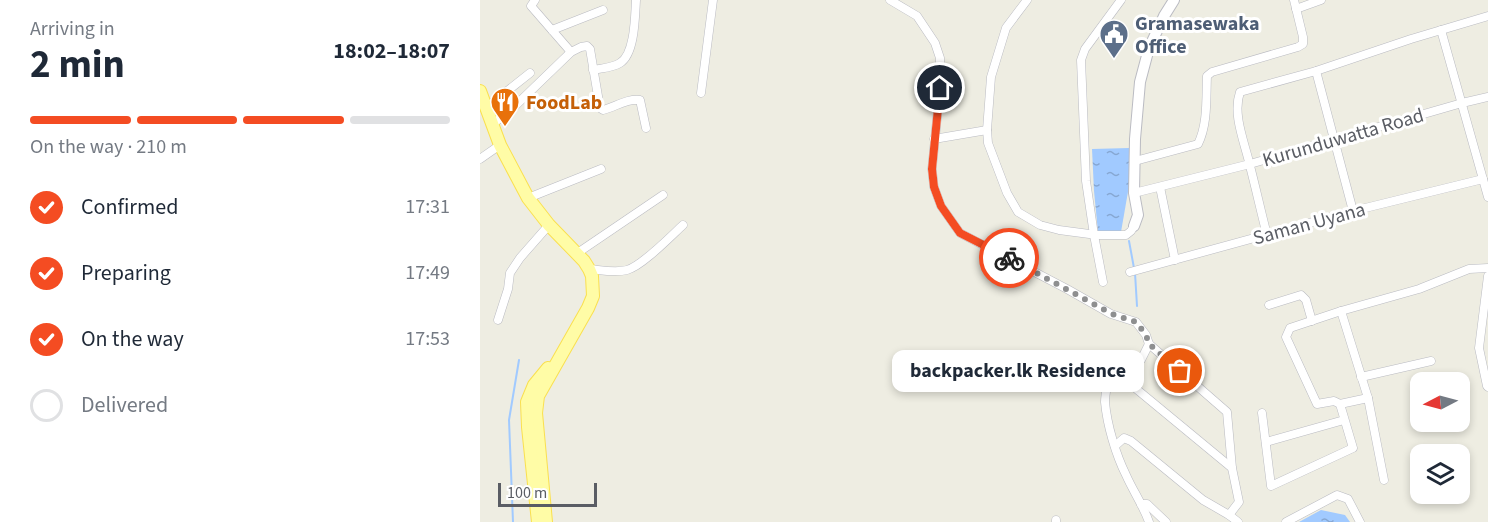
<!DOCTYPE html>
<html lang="en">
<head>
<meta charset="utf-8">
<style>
  :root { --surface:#fff; --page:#f2f2f3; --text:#1f2937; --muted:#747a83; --line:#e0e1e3; --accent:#f44c22 }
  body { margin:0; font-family:"Source Sans 3",sans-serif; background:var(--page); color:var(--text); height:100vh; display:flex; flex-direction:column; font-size:22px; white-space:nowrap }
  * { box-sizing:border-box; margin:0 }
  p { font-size:20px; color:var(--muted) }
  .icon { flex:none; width:33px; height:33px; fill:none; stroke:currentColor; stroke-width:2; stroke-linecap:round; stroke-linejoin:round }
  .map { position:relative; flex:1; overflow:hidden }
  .panel { display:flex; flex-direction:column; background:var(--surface); width:480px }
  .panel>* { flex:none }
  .needle { width:39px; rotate:264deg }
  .controls { position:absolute; left:930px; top:372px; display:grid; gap:12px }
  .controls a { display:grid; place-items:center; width:60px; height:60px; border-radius:12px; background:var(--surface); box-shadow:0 3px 9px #0003; font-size:30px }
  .scale { position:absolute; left:18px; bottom:15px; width:99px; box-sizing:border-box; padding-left:6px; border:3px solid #5a5d64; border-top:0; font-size:16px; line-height:21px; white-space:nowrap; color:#5a5d64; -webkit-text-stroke:4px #fff; paint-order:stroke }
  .pin { position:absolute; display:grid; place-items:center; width:51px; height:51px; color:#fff; margin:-26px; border:3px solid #fff; border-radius:50%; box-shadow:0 2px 6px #0007 }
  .courier { position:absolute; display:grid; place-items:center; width:60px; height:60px; margin:-30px; border:4px solid #f44c22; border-radius:50%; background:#fff; color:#222; box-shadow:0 2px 8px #0007 }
  .bubble { position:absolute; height:42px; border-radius:12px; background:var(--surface); box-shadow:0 3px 9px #0003; font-size:20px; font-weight:700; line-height:42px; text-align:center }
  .headline em { font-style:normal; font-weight:700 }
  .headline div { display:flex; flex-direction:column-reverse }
  .headline { display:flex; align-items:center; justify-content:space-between; height:102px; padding:0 30px }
  h1 { font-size:39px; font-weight:700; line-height:45px }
  .bar { display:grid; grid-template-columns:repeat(4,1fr); gap:9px 6px; align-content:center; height:72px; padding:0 30px }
  .bar i { height:8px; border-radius:4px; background:var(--line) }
  .bar .on { background:var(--accent) }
  .bar p { grid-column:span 4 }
  ol { padding:0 30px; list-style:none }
  li { display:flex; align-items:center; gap:18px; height:66px }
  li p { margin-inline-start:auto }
  li .icon { padding:6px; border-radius:50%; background:var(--accent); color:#fff; stroke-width:4 }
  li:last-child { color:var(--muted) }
  li i { width:33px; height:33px; border:3px solid var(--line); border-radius:50% }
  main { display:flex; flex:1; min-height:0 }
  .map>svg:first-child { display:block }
  .water { fill:url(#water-ripples) }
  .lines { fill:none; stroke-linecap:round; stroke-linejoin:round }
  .stream { stroke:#a1caff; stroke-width:2 }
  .minor-casing { stroke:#babbc2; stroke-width:9 }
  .tertiary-casing { stroke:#babbc2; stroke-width:12 }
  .primary-casing { stroke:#fae04f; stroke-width:14 }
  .minor { stroke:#fff; stroke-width:8 }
  .tertiary { stroke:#fff; stroke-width:10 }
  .primary { stroke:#fffca6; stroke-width:12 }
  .done { stroke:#8e8f90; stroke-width:6; stroke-dasharray:0 10.8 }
  .route { stroke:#f44c22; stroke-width:8 }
  .labels { text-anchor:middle; stroke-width:6; stroke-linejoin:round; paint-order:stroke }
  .service-label { font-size:20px; font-weight:bold; fill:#4e5e75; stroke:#fff; text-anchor:start }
  .food-label { font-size:20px; font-weight:bold; fill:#c56008; stroke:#fff; text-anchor:start }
  .street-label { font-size:20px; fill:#5a5d64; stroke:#fff }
</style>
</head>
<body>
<main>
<section class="panel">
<div class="headline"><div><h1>2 min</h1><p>Arriving in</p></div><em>18:02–18:07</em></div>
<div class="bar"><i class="on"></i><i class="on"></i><i class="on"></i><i></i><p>On the way · 210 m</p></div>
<ol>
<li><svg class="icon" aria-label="check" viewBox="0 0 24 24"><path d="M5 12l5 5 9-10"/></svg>Confirmed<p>17:31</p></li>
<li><svg class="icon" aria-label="check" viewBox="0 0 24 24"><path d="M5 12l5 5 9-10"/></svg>Preparing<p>17:49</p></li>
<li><svg class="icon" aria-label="check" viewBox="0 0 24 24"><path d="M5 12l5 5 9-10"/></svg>On the way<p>17:53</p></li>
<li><i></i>Delivered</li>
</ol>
</section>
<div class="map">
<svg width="1008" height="522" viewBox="0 0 1008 522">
  <defs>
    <pattern id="water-ripples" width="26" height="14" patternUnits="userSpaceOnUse" patternTransform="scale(1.5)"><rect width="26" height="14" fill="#a1caff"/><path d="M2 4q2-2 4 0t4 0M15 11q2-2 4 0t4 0" fill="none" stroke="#86a7d2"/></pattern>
  </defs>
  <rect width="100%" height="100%" fill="#eeede2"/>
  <g class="water">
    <path d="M649 148V186L641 232H618L614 191 612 149Z"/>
    <path d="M841 510 865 515 870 522H819Z"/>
  </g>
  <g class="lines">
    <g class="stream">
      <path d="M649 241 654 268"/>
      <path d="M655 273 657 306"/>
      <path d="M33 522 29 420 39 360"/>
    </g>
    <g class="minor-casing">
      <g id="minor">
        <path d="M55 0 51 6 91 52"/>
        <path d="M410 0 437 16 455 43 460 58V88L452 169 454 187 461 206 480 233 587 289 631 314 656 322 666 335 669 344 661 360 628 379C627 387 625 395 625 402 627 425 636 455 646 475 653 491 663 505 669 522"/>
        <path d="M547 0 526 28 511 77 507 130 508 143 527 193 538 212 560 225 579 230 617 235H646L651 231 654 226"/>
        <path d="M816 9 841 0"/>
        <path d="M72 30 123 10"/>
        <path d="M961 30 1008 197"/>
        <path d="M113 70C122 68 132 68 140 63 155 54 155 16 156 0"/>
        <path d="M836 71 873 211"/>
        <path d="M221 93 233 0"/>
        <path d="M7 107 50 73"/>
        <path d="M13 124 35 106 91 52 101 47 107 46 110 49 120 108 123 110C135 107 148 98 160 100L166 128"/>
        <path d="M454 139 507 130"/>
        <path d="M0 159 20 145"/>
        <path d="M655 161 718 144C728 124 726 98 727 76L732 72 818 47 823 44V37L814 0"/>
        <path d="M680 187 695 260"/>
        <path d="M654 193 770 164 982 103 1008 97"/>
        <path d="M48 198 121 169"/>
        <path d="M787 235C781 212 776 189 770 166 765 143 752 115 760 92L836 71 931 39 1008 16"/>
        <path d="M96 254 183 195"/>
        <path d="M109 269C121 270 135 273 147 270 162 266 191 236 203 225"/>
        <path d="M650 272 873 211 1003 179"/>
        <path d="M1008 276 999 348 1007 386 1008 387"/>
        <path d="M623 282 614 235 606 181 601 60 605 49 641 0"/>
        <path d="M789 305 821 295 826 300 832 321"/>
        <path d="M861 311 888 398 904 480"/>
        <path d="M18 320 28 289 30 273 40 258 69 225"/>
        <path d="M669 344 747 412 752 468 759 502 749 515"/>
        <path d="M637 373 752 468"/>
        <path d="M881 377 951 361"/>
        <path d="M860 404 888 398"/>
        <path d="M782 413 791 486 873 448 860 404 854 401 837 404 806 337 810 328 861 311 939 289 989 269 1008 268"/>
        <path d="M786 442 864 420"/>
        <path d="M635 446 644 438 651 441 723 500 749 515 758 522"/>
        <path d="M661 504H667L686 522"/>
        <path d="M576 522V520"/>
        <path d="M806 522 857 495 868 499 880 522"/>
      </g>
    </g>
    <g class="tertiary-casing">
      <path id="tertiary" d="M654 226 658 215 654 193 655 139 660 82 669 48 684 16 694 0"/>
    </g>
    <g class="primary-casing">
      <g id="primary">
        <path d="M0 91 20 145 48 198 69 225 104 261 109 269 112 276 113 296 108 308 58 396 56 413 66 522"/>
        <path d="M58 522 48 427 47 402 54 385 68 368"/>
      </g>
    </g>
    <use href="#minor" class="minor"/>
    <use href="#tertiary" class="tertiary"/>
    <use href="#primary" class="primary"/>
  </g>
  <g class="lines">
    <path class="done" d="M529 258 632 314 656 322 666 335 669 344 700 371"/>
    <path class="route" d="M460 88 452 169 454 187 461 206 480 233 529 258"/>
  </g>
  <defs>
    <g id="civic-pin" transform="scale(1.5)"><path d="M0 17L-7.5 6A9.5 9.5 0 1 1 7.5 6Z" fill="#5c6f8a" stroke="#fff"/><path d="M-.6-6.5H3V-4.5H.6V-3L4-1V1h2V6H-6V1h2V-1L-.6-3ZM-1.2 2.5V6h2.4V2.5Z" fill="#fff"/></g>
    <g id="restaurant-pin" transform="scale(1.5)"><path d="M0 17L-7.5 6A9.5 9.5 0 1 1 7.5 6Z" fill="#e8710a" stroke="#fff"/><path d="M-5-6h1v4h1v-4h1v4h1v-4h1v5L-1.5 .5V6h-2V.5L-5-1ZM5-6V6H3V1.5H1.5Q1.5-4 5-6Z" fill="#fff"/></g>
  </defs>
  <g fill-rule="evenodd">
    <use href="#civic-pin" x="634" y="34"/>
    <use href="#restaurant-pin" x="25" y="102"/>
  </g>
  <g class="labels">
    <g class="service-label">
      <text x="655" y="30">Gramasewaka<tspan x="655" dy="23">Office</tspan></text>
    </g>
    <g class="food-label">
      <text x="46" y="109">FoodLab</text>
    </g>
    <g class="street-label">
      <text transform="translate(863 137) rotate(-16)" y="7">Kurunduwatta Road</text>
      <text transform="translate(829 223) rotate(-15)" y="7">Saman Uyana</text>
    </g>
  </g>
</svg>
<div class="controls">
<a><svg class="needle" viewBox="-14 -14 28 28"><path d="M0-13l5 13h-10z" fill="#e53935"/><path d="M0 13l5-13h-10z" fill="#747a83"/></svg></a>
<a><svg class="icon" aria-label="layers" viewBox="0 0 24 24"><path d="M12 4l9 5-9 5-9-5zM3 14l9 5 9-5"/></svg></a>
</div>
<div class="scale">100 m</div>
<div class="pin" style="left:700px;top:371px;background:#ea580c"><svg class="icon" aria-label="bag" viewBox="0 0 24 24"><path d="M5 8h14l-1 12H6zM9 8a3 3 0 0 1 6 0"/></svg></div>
<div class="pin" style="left:460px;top:88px;background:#1f2937"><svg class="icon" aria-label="home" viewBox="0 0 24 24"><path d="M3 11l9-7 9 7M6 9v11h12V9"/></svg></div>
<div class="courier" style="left:529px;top:258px"><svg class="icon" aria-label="bike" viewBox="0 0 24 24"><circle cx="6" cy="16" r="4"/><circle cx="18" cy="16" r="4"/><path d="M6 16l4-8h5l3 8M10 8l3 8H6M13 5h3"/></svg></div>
<div class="bubble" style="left:412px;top:350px;width:252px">backpacker.lk Residence</div>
</div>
</main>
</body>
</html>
